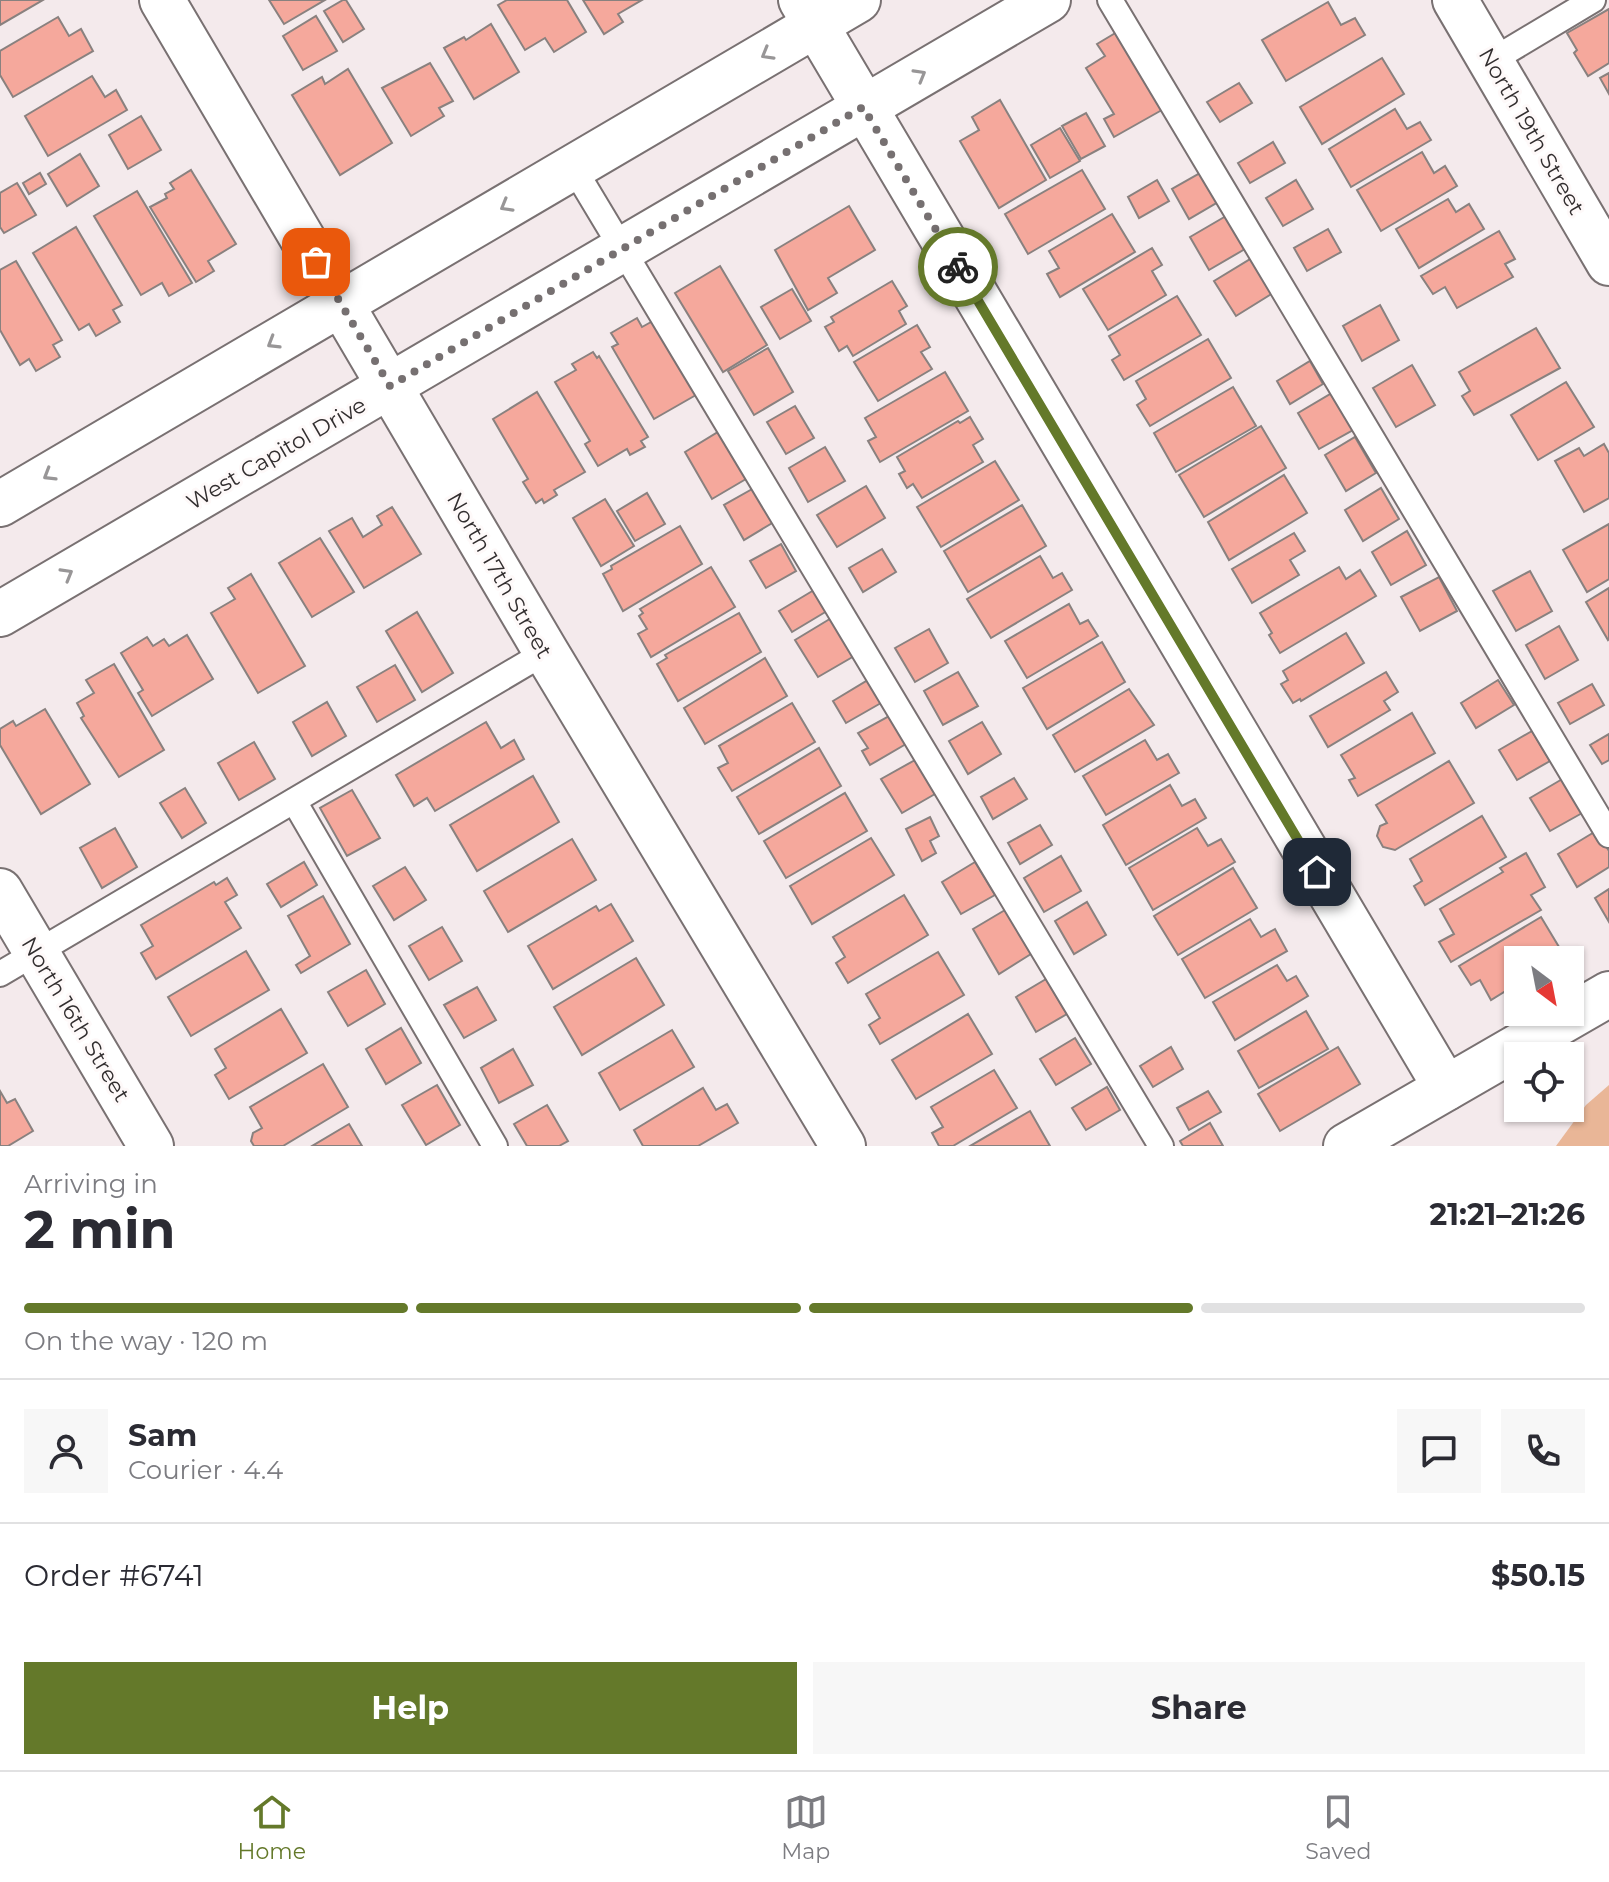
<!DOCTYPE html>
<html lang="en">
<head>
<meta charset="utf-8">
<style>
  :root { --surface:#fff; --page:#f7f7f7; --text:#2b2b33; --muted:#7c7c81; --line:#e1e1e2; --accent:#64792a }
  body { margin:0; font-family:Montserrat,sans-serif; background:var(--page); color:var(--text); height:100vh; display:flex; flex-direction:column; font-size:30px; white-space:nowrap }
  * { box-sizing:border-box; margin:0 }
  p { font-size:26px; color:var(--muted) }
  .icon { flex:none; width:44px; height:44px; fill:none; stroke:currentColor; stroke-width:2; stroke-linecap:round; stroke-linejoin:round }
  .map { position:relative; height:1146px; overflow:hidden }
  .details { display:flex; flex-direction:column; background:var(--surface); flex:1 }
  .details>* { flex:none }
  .needle { width:52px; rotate:148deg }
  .tools { position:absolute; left:1504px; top:946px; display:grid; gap:16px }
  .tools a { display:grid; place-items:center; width:80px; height:80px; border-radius:0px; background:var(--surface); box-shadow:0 2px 6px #0004; font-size:40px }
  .pin { position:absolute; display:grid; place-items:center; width:68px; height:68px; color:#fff; margin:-34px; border-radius:16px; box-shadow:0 4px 12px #0006 }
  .courier { position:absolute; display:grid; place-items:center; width:80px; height:80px; margin:-40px; border:6px solid #64792a; border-radius:50%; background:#fff; color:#222; box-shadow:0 2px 10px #0007 }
  .head em { font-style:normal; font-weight:700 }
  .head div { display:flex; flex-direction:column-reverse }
  .head { display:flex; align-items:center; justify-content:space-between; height:136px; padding:0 24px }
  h1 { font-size:52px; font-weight:700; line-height:60px }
  .bar { display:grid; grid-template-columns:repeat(4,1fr); gap:12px 8px; align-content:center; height:96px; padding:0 24px }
  .bar i { height:10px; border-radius:6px; background:var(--line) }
  .bar .active { background:var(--accent) }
  .bar p { grid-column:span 4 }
  .line { display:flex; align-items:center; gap:20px; padding:0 24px; border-top:2px solid var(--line) }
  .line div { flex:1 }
  .round { display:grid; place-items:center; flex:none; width:84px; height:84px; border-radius:0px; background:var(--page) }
  .button { display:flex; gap:16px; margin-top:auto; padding:16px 24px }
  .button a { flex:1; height:92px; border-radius:0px; background:var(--accent); color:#fff; font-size:32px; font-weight:700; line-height:92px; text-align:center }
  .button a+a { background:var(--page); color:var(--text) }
  .dock { display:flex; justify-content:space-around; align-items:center; height:112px; border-top:2px solid var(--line); background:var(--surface); font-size:22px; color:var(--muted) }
  .dock a { display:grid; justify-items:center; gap:4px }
  .dock .active { color:var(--accent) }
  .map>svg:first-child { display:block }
  .green { fill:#e9b697 }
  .building { fill:#f5a89c; stroke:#89817f; stroke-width:2 }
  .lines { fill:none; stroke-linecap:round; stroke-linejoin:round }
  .service-casing { stroke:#797172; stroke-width:28 }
  .minor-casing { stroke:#797172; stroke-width:48 }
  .primary-casing { stroke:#797172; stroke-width:48 }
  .service { stroke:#fff; stroke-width:24 }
  .minor { stroke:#fff; stroke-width:44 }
  .primary { stroke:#fff; stroke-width:44 }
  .oneway { stroke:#989697 }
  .done { stroke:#767071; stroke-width:8; stroke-dasharray:0 14.4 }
  .route { stroke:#64792a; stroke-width:10 }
  .labels { text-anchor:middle; stroke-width:6; stroke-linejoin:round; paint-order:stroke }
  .street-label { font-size:22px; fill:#322e2f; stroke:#fef9f9 }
</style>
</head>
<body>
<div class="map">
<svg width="1609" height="1146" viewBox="0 0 1609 1146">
  <rect width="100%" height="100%" fill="#f4eaec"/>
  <path class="green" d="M1609 1085V1146H1556L1586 1105Z"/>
  <g class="building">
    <path d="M0 0H43L0 25Z"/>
    <path d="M269 0H325L284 24Z"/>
    <path d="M343 0H346L364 29 343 42 324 11Z"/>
    <path d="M507 0H567L586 32 554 52 545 38 525 50 498 5Z"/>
    <path d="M583 0H642L618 14 623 22 604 34Z"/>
    <path d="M1328 2 1341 25 1355 18 1365 35 1286 81 1262 40Z"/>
    <path d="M1609 9V63L1588 76 1574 53 1577 50 1567 33Z"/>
    <path d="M316 16 337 51 303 70 283 36Z"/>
    <path d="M58 17 69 36 81 29 93 51 13 97 0 75V51Z"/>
    <path d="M491 24 519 72 474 99 444 48 464 37 466 40Z"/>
    <path d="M1122 29 1169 106 1114 137 1104 119 1114 114 1086 68 1105 56 1097 44Z"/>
    <path d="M1382 58 1404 94 1322 144 1300 107Z"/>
    <path d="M430 63 453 101 439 108 444 116 411 136 382 88Z"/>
    <path d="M348 69 392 143 340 175 292 95 322 77 325 84Z"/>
    <path d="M1609 73V94L1600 78Z"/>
    <path d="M92 76 105 97 116 90 127 110 48 156 25 116Z"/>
    <path d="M1239 83 1252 103 1220 122 1207 102Z"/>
    <path d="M1000 100 1046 180 999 208 960 141 979 130 972 117Z"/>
    <path d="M1395 109 1407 129 1420 122 1431 140 1351 187 1329 149Z"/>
    <path d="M1086 113 1105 146 1081 159 1062 126Z"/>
    <path d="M141 116 161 150 128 169 109 135Z"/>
    <path d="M1060 128 1080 161 1050 178 1031 145Z"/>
    <path d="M1273 142 1285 163 1250 183 1238 163Z"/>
    <path d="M1422 152 1434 173 1445 166 1457 186 1381 231 1357 190Z"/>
    <path d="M80 154 99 186 67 206 48 174Z"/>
    <path d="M191 170 236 244 208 261 214 271 196 282 150 207 167 198 165 194 174 189 170 183Z"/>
    <path d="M1082 170 1105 209 1028 254 1005 214Z"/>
    <path d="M1202 172 1218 202 1189 219 1172 189Z"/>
    <path d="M40 173 46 184 29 194 23 183Z"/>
    <path d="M1157 180 1169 201 1139 218 1128 197Z"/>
    <path d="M1296 180 1313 209 1283 226 1266 198Z"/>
    <path d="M17 183 36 215 4 233 0 227V193Z"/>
    <path d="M137 191 192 283 169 296 162 283 141 295 94 216Z"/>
    <path d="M1448 199 1456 212 1469 204 1484 229 1419 268 1396 229Z"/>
    <path d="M849 206 875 250 828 278 837 293 808 310 775 250Z"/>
    <path d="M1112 214 1135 252 1060 297 1047 274 1059 268 1049 251Z"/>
    <path d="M1226 216 1245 249 1209 270 1190 237Z"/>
    <path d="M76 227 122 305 113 310 120 322 96 336 89 324 79 330 33 253Z"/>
    <path d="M1328 229 1341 252 1307 271 1294 248Z"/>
    <path d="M1499 231 1515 259 1505 264 1513 277 1457 308 1445 287 1433 294 1421 276Z"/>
    <path d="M1152 248 1162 265 1152 271 1166 295 1108 330 1083 289Z"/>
    <path d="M1252 258 1273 293 1236 316 1214 281Z"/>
    <path d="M16 261 62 340 53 345 60 357 36 371 29 359 20 365 0 330V270Z"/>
    <path d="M720 266 767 345 723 372 675 293Z"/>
    <path d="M892 281 907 306 899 311 906 324 853 356 847 346 839 351 825 327 834 322 831 317Z"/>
    <path d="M792 289 811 321 780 339 761 307Z"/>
    <path d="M1177 296 1201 335 1124 380 1112 360 1120 355 1109 336Z"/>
    <path d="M1380 305 1399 340 1362 361 1343 326Z"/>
    <path d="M660 317 703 391 654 419 612 347 618 344 611 333 637 318 642 327Z"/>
    <path d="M917 325 930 347 921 352 932 369 878 401 854 362Z"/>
    <path d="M1536 328 1560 368 1474 415 1462 396 1470 391 1459 372Z"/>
    <path d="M1208 339 1231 378 1150 426 1137 405 1146 399 1136 381Z"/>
    <path d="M768 348 793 392 754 415 728 371Z"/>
    <path d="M593 352 597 358 599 356 648 437 641 441 645 447 630 455 627 449 598 466 585 444 590 441 555 382 576 370 572 364Z"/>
    <path d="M1310 361 1323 384 1290 404 1277 381Z"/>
    <path d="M1412 365 1435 405 1396 427 1373 388Z"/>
    <path d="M945 372 968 411 880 462 868 441 876 437 865 418Z"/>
    <path d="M1566 382 1594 427 1538 460 1511 415Z"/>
    <path d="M1233 387 1256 426 1176 472 1154 433Z"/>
    <path d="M537 392 585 472 554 490 557 495 544 503 542 499 536 503 523 482 528 479 493 419Z"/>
    <path d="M1332 393 1353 430 1319 449 1298 413Z"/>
    <path d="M795 406 814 438 786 454 767 422Z"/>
    <path d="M970 417 983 439 973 445 983 462 922 498 913 484 907 488 899 474 905 471 897 457 958 421 960 423Z"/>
    <path d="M1261 426 1286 468 1204 517 1179 475Z"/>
    <path d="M718 432 746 479 712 499 685 452Z"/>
    <path d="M1355 437 1376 473 1346 491 1325 455Z"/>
    <path d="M1604 444 1609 453V498L1584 512 1555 461 1579 448 1584 456Z"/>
    <path d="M825 447 845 481 808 502 789 468Z"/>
    <path d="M995 461 1019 500 941 547 917 507Z"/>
    <path d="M1284 475 1307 513 1229 560 1208 522Z"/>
    <path d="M866 486 885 518 837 547 817 515Z"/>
    <path d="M754 488 774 522 744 540 724 505Z"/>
    <path d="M1381 488 1399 519 1363 541 1345 510Z"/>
    <path d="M647 493 665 524 635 541 617 511Z"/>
    <path d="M605 499 634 546 601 566 573 518Z"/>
    <path d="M1022 505 1046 546 968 592 944 551Z"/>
    <path d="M392 507 421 554 364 588 329 531 352 518 363 537 382 525 377 516Z"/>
    <path d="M1609 524V579L1587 592 1563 550Z"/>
    <path d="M680 526 702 564 623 611 603 574 612 569 611 566Z"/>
    <path d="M1407 531 1426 565 1391 585 1372 552Z"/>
    <path d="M1294 533 1305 551 1290 560 1299 575 1252 603 1232 569Z"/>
    <path d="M320 538 354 592 312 617 279 563Z"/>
    <path d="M781 544 796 571 766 588 750 561Z"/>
    <path d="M882 549 896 572 863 592 849 568Z"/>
    <path d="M1040 556 1053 578 1062 573 1072 590 991 638 967 599Z"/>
    <path d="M711 567 735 607 651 657 638 634 647 629 639 616 643 613 640 609Z"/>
    <path d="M1339 567 1346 579 1360 570 1376 596 1280 653 1269 635 1272 633 1260 613Z"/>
    <path d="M1530 571 1552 611 1516 631 1493 591Z"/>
    <path d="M251 574 305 666 258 693 211 613 235 599 228 588Z"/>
    <path d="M1439 577 1457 611 1420 631 1401 597Z"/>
    <path d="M1609 588V639L1608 640 1586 602Z"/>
    <path d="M814 590 827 611 792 632 779 611Z"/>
    <path d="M1069 604 1080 624 1088 620 1098 636 1027 678 1005 641Z"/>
    <path d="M417 612 453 673 422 692 386 631Z"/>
    <path d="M739 613 761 652 678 701 657 664 667 658 665 655Z"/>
    <path d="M833 617 856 655 818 677 795 640Z"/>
    <path d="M1559 626 1578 660 1545 679 1526 645Z"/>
    <path d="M929 629 948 663 915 682 895 648Z"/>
    <path d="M1346 633 1364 663 1301 701 1300 699 1293 703 1281 684 1288 680 1283 671Z"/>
    <path d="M187 635 213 679 152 716 138 693 143 690 121 653 147 637 153 646 164 639 169 646Z"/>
    <path d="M1102 642 1125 682 1047 729 1023 688Z"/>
    <path d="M765 658 787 696 705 744 684 708Z"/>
    <path d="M114 664 164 750 119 777 81 718 84 716 77 703 94 693 86 680Z"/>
    <path d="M395 665 415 700 377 722 357 687Z"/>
    <path d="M958 672 978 706 943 725 924 691Z"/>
    <path d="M1386 672 1398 692 1384 701 1390 710 1328 747 1310 716Z"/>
    <path d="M868 680 881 703 846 723 833 701Z"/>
    <path d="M1498 680 1514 705 1476 728 1461 703Z"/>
    <path d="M1592 684 1604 705 1570 724 1558 703Z"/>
    <path d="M1129 689 1154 725 1075 772 1053 735Z"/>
    <path d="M327 702 346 736 312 756 293 722Z"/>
    <path d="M792 703 815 742 732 791 718 768 728 763 719 746Z"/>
    <path d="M45 709 90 784 41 814 0 745V729L13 721 16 726Z"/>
    <path d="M1412 713 1435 753 1358 796 1349 780 1355 778 1341 755Z"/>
    <path d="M889 716 906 744 870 765 862 751 868 748 858 733Z"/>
    <path d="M486 722 501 748 514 740 524 759 435 811 427 798 414 806 396 775Z"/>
    <path d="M982 722 1001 754 968 774 949 741Z"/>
    <path d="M1532 731 1550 761 1517 780 1499 750Z"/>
    <path d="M1609 734V760L1602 764 1590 745Z"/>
    <path d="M1145 740 1157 760 1168 754 1179 773 1106 815 1083 776Z"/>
    <path d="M254 742 275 779 239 800 218 763Z"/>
    <path d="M819 748 841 786 759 834 737 797Z"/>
    <path d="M915 760 935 794 902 813 881 779Z"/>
    <path d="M1449 761 1474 803 1395 850 1383 847 1377 836 1380 826 1387 823 1376 805Z"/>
    <path d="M533 776 559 822 477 871 450 825Z"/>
    <path d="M1014 778 1027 799 993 819 981 797Z"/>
    <path d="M1564 778 1584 812 1550 831 1530 798Z"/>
    <path d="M1170 785 1182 806 1195 799 1206 818 1126 865 1103 825Z"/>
    <path d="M185 788 206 823 182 838 160 803Z"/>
    <path d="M352 790 380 838 347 856 320 808Z"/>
    <path d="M845 793 867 831 786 878 764 841Z"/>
    <path d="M1482 816 1506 857 1425 905 1414 886 1422 881 1410 859Z"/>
    <path d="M930 817 939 836 930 841 936 853 922 861 906 829Z"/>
    <path d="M1040 825 1052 845 1020 864 1008 843Z"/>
    <path d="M115 828 137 867 102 888 80 848Z"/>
    <path d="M1197 828 1208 846 1221 839 1235 862 1153 910 1129 868Z"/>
    <path d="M1596 831 1609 851V867L1577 887 1558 854Z"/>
    <path d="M871 838 894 875 812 924 790 886Z"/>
    <path d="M572 839 596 880 508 932 484 891Z"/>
    <path d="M1526 853 1545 887 1531 895 1541 910 1451 962 1439 942 1454 934 1440 909 1503 872 1500 868Z"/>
    <path d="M1061 856 1081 891 1044 912 1024 878Z"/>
    <path d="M304 862 317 885 281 907 267 884Z"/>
    <path d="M975 862 995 895 961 914 942 882Z"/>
    <path d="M405 867 426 900 394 920 373 886Z"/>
    <path d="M1233 868 1257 908 1178 955 1154 916Z"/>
    <path d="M227 878 237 895 225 902 241 928 156 979 141 953 153 946 141 925 214 882 216 885Z"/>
    <path d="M1609 889V922L1595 898Z"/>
    <path d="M904 895 928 935 848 983 836 963 845 957 833 937Z"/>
    <path d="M323 896 350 944 301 973 296 965 310 956 288 916Z"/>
    <path d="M1087 902 1106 935 1074 954 1055 921Z"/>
    <path d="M611 904 633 941 553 989 528 946 596 906 599 911Z"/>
    <path d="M1005 910 1031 954 999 974 973 929Z"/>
    <path d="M1541 917 1565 957 1560 960H1518V991L1512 995 1509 989 1491 1000 1480 980 1471 985 1459 966Z"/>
    <path d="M1250 919 1261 937 1275 929 1287 951 1205 998 1182 959Z"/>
    <path d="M442 927 462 961 429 980 409 946Z"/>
    <path d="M246 951 269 990 191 1036 168 997Z"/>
    <path d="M938 952 964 995 880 1044 869 1025 880 1018 866 994Z"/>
    <path d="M636 958 664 1005 582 1055 554 1007Z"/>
    <path d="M1277 965 1287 981 1296 976 1308 996 1235 1040 1213 1002Z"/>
    <path d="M366 970 385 1004 348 1026 328 992Z"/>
    <path d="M1046 979 1067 1014 1036 1032 1016 997Z"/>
    <path d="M477 987 496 1020 464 1038 444 1005Z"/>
    <path d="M281 1009 307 1053 229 1099 215 1075 226 1068 215 1049Z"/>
    <path d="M1306 1011 1328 1049 1259 1088 1238 1051Z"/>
    <path d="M968 1014 992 1054 916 1099 892 1060Z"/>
    <path d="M401 1028 421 1063 386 1084 366 1049Z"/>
    <path d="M672 1030 694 1067 620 1110 599 1073Z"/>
    <path d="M1075 1038 1091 1064 1056 1085 1040 1059Z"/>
    <path d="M1171 1047 1183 1069 1153 1087 1140 1066Z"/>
    <path d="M1338 1047 1360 1084 1280 1131 1258 1094Z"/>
    <path d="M513 1049 533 1085 499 1103 481 1068Z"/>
    <path d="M323 1064 348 1107 283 1146H254L251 1141 253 1133 262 1128 250 1107Z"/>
    <path d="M994 1070 1017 1108 953 1146H939L932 1133 943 1127 931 1107Z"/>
    <path d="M437 1085 460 1125 426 1145 402 1105Z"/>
    <path d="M1107 1087 1120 1110 1086 1130 1072 1108Z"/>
    <path d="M703 1088 716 1110 727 1104 738 1123 698 1146H643L634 1130Z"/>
    <path d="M0 1091 7 1103 15 1099 33 1131 8 1146H0Z"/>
    <path d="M1208 1091 1221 1112 1189 1130 1177 1108Z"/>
    <path d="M547 1105 568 1141 559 1146H527L514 1124Z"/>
    <path d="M1030 1111 1050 1146H970Z"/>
    <path d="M1210 1123 1223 1146H1183L1180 1141Z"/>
    <path d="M349 1124 362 1146H312Z"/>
  </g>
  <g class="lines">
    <g class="service-casing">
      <g id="service">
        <path d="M1110 0 1609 835"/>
        <path d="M1491 61 1593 0"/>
        <path d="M573 167 1161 1146"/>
        <path d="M294 801 495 1146"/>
        <path d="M0 974 546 652"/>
      </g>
    </g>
    <g class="minor-casing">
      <g id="minor">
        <path d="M162 0 546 652 843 1146"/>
        <path d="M801 0 1446 1088"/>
        <path d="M1455 0 1609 263"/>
        <path d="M0 891 151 1146"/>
        <path d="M1346 1146 1609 994"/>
      </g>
    </g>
    <g class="primary-casing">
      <g id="primary">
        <path d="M0 504 858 0"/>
        <path d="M0 614 1048 0"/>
      </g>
    </g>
    <use href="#service" class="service"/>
    <use href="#minor" class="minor"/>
    <use href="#primary" class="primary"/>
  </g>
  <defs><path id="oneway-chevron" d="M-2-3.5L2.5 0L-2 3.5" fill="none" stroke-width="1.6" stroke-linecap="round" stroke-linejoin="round" transform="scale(2)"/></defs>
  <g class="oneway">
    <use href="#oneway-chevron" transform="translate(767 54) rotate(150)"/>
    <use href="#oneway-chevron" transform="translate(920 75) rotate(-30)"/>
    <use href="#oneway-chevron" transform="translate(506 206) rotate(150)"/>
    <use href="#oneway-chevron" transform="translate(273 343) rotate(149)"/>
    <use href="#oneway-chevron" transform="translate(49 475) rotate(149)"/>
    <use href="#oneway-chevron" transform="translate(67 574) rotate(-30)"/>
  </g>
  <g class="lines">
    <path class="done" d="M316 262 390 386 863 107 958 267"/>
    <path class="route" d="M958 267 1317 872"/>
  </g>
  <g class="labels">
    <g class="street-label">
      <text transform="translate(1532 131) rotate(60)" y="8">North 19th Street</text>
      <text transform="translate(276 453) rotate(-30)" y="8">West Capitol Drive</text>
      <text transform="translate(500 575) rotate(60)" y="8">North 17th Street</text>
      <text transform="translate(76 1019) rotate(59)" y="8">North 16th Street</text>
    </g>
  </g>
</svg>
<div class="tools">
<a><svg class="needle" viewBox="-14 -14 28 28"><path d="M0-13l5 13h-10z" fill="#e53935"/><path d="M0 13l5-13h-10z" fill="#7c7c81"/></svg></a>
<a><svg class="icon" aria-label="locate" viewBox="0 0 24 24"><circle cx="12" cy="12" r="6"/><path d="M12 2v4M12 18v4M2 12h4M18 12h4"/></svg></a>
</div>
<div class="pin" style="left:316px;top:262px;background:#ea580c"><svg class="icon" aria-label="bag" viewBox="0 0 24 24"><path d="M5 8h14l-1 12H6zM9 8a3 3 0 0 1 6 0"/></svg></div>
<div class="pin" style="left:1317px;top:872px;background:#1f2937"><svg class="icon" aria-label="home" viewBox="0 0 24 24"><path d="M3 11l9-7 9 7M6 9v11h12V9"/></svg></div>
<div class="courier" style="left:958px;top:267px"><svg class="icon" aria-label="bike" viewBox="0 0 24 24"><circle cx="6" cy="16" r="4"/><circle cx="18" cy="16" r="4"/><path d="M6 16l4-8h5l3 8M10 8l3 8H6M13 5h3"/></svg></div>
</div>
<section class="details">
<div class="head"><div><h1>2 min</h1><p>Arriving in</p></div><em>21:21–21:26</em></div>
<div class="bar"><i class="active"></i><i class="active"></i><i class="active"></i><i></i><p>On the way · 120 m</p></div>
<div class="line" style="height:144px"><a class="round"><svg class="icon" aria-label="person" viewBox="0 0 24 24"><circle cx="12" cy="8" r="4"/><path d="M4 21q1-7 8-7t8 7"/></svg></a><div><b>Sam</b><p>Courier · 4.4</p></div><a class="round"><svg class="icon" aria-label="chat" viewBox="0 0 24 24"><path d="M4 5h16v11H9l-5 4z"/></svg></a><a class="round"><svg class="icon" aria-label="phone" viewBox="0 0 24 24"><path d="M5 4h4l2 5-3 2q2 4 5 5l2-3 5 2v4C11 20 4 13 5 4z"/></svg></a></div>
<div class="line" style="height:104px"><div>Order #6741</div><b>$50.15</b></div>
<div class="button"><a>Help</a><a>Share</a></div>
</section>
<nav class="dock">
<a class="active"><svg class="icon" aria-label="home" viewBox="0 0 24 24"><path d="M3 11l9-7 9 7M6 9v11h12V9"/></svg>Home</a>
<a><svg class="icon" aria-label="map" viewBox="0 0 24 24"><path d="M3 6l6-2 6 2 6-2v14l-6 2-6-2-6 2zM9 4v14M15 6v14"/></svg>Map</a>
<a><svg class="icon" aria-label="saved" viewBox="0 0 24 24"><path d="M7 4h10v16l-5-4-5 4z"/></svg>Saved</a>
</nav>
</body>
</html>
